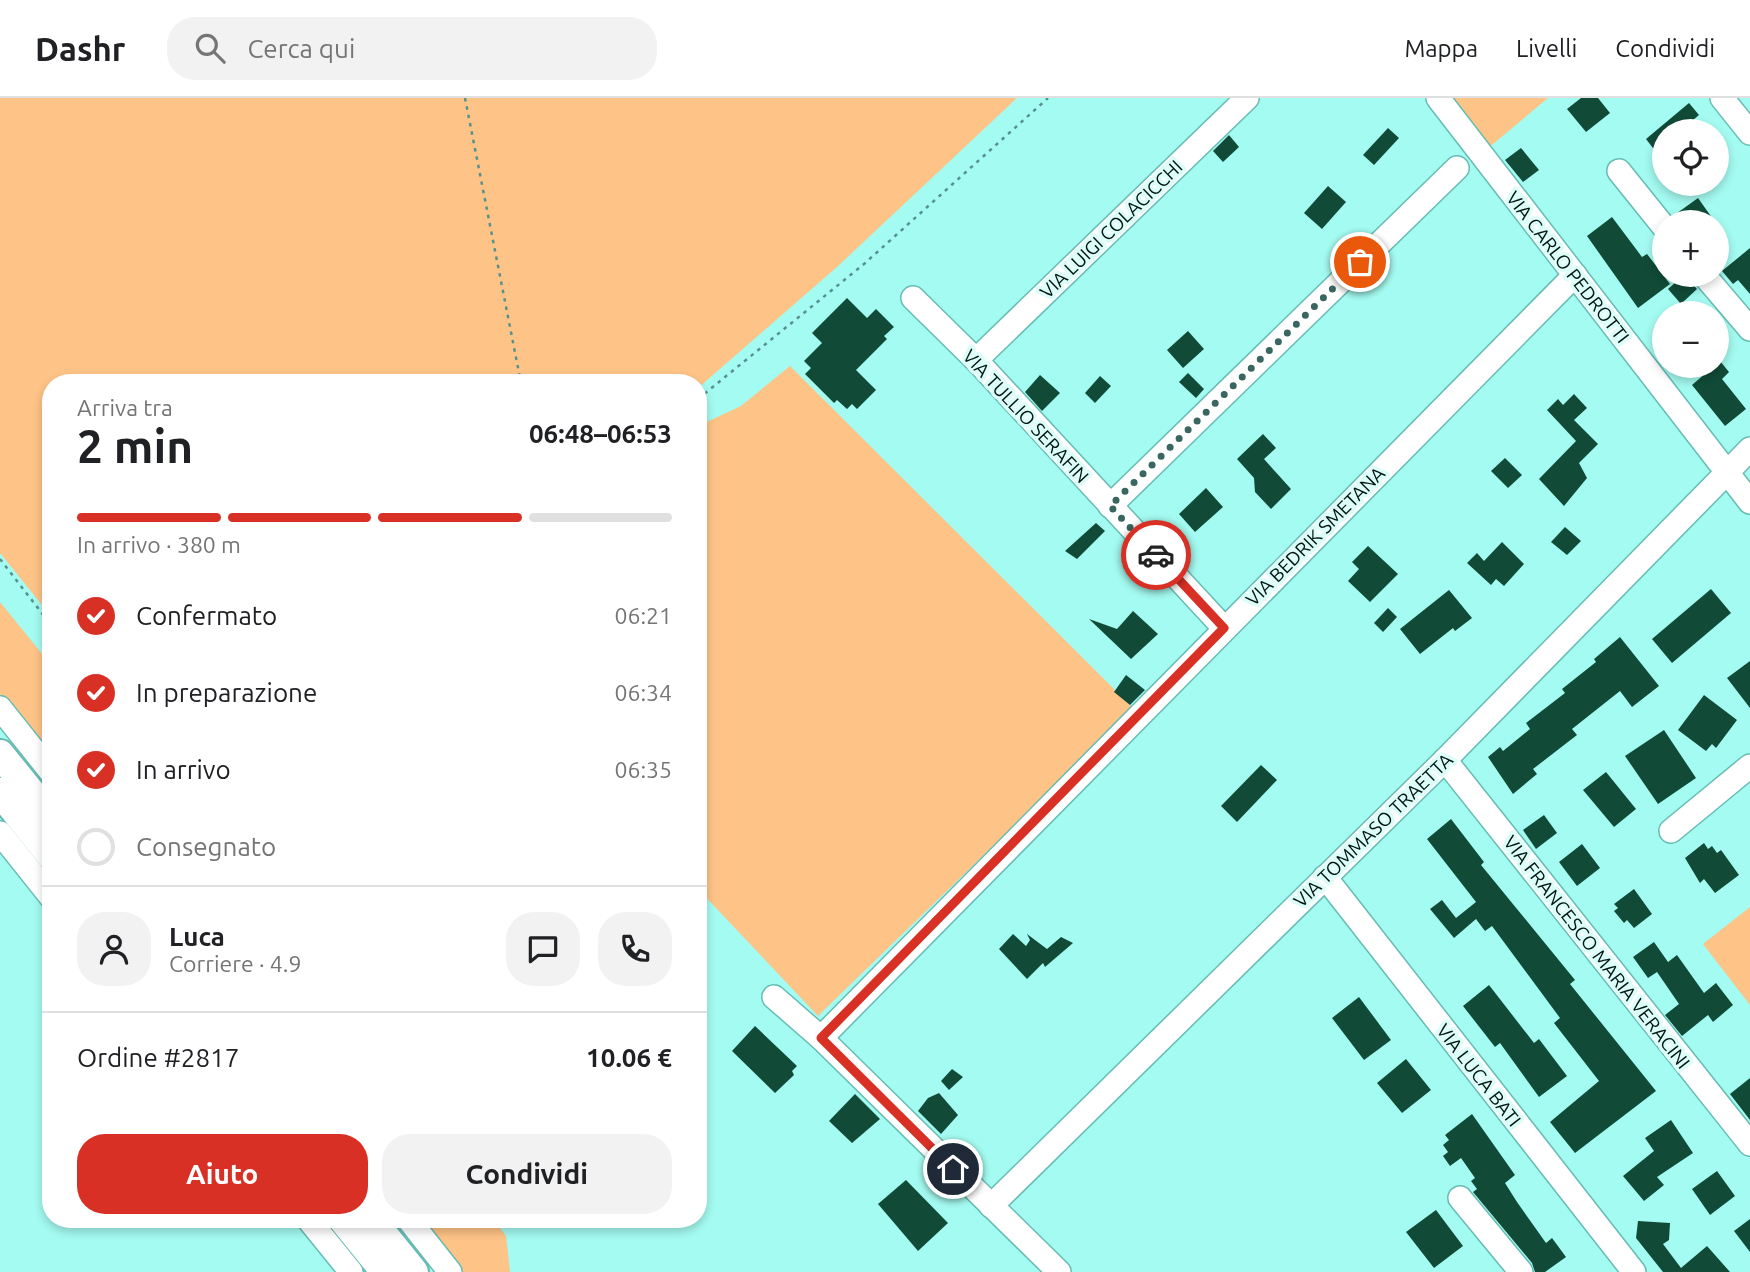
<!DOCTYPE html>
<html lang="it">
<head>
<meta charset="utf-8">
<style>
  :root { --surface:#fff; --page:#f2f2f2; --text:#202124; --muted:#757577; --line:#e0e0e0; --accent:#d93025 }
  body { margin:0; font-family:Ubuntu,sans-serif; background:var(--page); color:var(--text); height:100vh; display:flex; flex-direction:column; font-size:26px; white-space:nowrap }
  * { box-sizing:border-box; margin:0 }
  p { font-size:23px; color:var(--muted) }
  .icon { flex:none; width:38px; height:38px; fill:none; stroke:currentColor; stroke-width:2; stroke-linecap:round; stroke-linejoin:round }
  .map { position:relative; flex:1; overflow:hidden }
  .sheet { position:absolute; left:42px; top:276px; width:665px; height:854px; display:flex; flex-direction:column; background:var(--surface); border-radius:28px; box-shadow:0 4px 10px #0003 }
  .sheet>* { flex:none }
  .tools { position:absolute; left:1652px; top:21px; display:grid; gap:14px }
  .tools a { display:grid; place-items:center; width:77px; height:77px; border-radius:50%; background:var(--surface); box-shadow:0 4px 10px #0003; font-size:35px }
  .pin { position:absolute; display:grid; place-items:center; width:60px; height:60px; color:#fff; margin:-30px; border:4px solid #fff; border-radius:50%; box-shadow:0 2px 7px #0007 }
  .courier { position:absolute; display:grid; place-items:center; width:70px; height:70px; margin:-35px; border:5px solid #d93025; border-radius:50%; background:#fff; color:#222; box-shadow:0 2px 9px #0007 }
  .summary em { font-style:normal; font-weight:600 }
  .summary div { display:flex; flex-direction:column-reverse }
  .summary { display:flex; align-items:center; justify-content:space-between; height:119px; padding:0 35px }
  h1 { font-size:46px; font-weight:600; line-height:52px }
  .bar { display:grid; grid-template-columns:repeat(4,1fr); gap:10px 7px; align-content:center; height:84px; padding:0 35px }
  .bar i { height:9px; border-radius:5px; background:var(--line) }
  .bar .selected { background:var(--accent) }
  .bar p { grid-column:span 4 }
  .line { display:flex; align-items:center; gap:18px; padding:0 35px; border-top:2px solid var(--line) }
  .line div { flex:1 }
  .round { display:grid; place-items:center; flex:none; width:74px; height:74px; border-radius:28px; background:var(--page) }
  ol { padding:0 35px; list-style:none }
  li { display:flex; align-items:center; gap:21px; height:77px }
  li p { margin-inline-start:auto }
  li .icon { padding:7px; border-radius:50%; background:var(--accent); color:#fff; stroke-width:4 }
  li:last-child { color:var(--muted) }
  li i { width:38px; height:38px; border:4px solid var(--line); border-radius:50% }
  .action { display:flex; gap:14px; margin-top:auto; padding:14px 35px }
  .action a { flex:1; height:80px; border-radius:28px; background:var(--accent); color:#fff; font-size:28px; font-weight:600; line-height:80px; text-align:center }
  .action a+a { background:var(--page); color:var(--text) }
  header { display:flex; align-items:center; gap:42px; box-sizing:border-box; height:98px; padding:0 35px; background:var(--surface); border-bottom:2px solid var(--line) }
  header strong { font-size:33px }
  nav { display:flex; gap:38px; margin-inline-start:auto; font-size:24px }
  .search { width:490px; height:63px; background:var(--page); display:flex; align-items:center; gap:18px; box-sizing:border-box; padding:0 24px; border-radius:28px; color:var(--muted); font-size:26px }
  .map>svg:first-child { display:block }
  .green { fill:#fec386 }
  .building { fill:#114b38 }
  .lines { fill:none; stroke-linecap:round; stroke-linejoin:round }
  .minor-casing { stroke:#66bcb3; stroke-width:26 }
  .major-casing { stroke:#66bcb3; stroke-width:32 }
  .path { stroke:#58918a; stroke-width:2.5; stroke-dasharray:3.5 5; stroke-linecap:butt }
  .minor { stroke:#fff; stroke-width:23 }
  .major { stroke:#fff; stroke-width:28 }
  .done { stroke:#396660; stroke-width:7; stroke-dasharray:0 12.6 }
  .route { stroke:#d93025; stroke-width:9 }
  .labels { text-anchor:middle; stroke-width:7; stroke-linejoin:round; paint-order:stroke }
  .street-label { font-size:19px; fill:#001512; stroke:#ddfdf9 }
</style>
</head>
<body>
<header>
<strong>Dashr</strong>
<div class="search"><svg class="icon" aria-label="search" viewBox="0 0 24 24"><circle cx="10" cy="10" r="6"/><path d="M15 15l6 6"/></svg>Cerca qui</div>
<nav><a>Mappa</a><a>Livelli</a><a>Condividi</a></nav>
</header>
<div class="map">
<svg width="1750" height="1174" viewBox="0 0 1750 1174">
  <rect width="100%" height="100%" fill="#a4fbf1"/>
  <g class="green">
    <path d="M0 0H1017L837 169 698 290V285H51V518L0 455Z"/>
    <path d="M1438 0H1548L1481 56Z"/>
    <path d="M790 268 1134 611 818 918 698 791V328L741 308Z"/>
    <path d="M0 504 51 567V660L0 596Z"/>
    <path d="M1750 809V907L1703 846Z"/>
    <path d="M418 1122H494L506 1138 510 1174H459Z"/>
  </g>
  <g class="building">
    <path d="M1581 0H1598L1610 15 1586 34 1567 11Z"/>
    <path d="M1689 5 1699 17 1680 33H1664V47L1656 54 1646 41Z"/>
    <path d="M1388 30 1399 40 1374 67 1363 57Z"/>
    <path d="M1229 37 1239 49 1223 64 1213 53Z"/>
    <path d="M1521 50 1539 72 1523 84 1505 62Z"/>
    <path d="M1328 88 1346 104 1322 131 1304 115Z"/>
    <path d="M1698 100 1715 124H1677L1673 118Z"/>
    <path d="M1612 119 1642 159 1647 156 1670 186 1638 210 1587 138Z"/>
    <path d="M1750 150V196L1738 182 1733 186 1722 173Z"/>
    <path d="M1684 177 1697 191 1681 206 1668 191Z"/>
    <path d="M847 200 867 220 876 211 894 229 884 238 887 241 856 272 876 292 857 311 852 306 847 311 837 302 834 305 805 276 811 270 804 263 822 245 812 235Z"/>
    <path d="M1188 233 1204 251 1183 270 1167 252Z"/>
    <path d="M1720 263 1729 274 1722 281 1746 311 1725 328 1692 287Z"/>
    <path d="M1188 275 1204 291 1196 300 1179 284Z"/>
    <path d="M1040 277 1060 295 1042 313 1025 294Z"/>
    <path d="M1100 278 1111 288 1095 305 1085 295Z"/>
    <path d="M1574 296 1587 310 1574 322 1598 346 1579 365 1587 380 1564 408 1539 381 1576 343 1547 312 1558 301 1563 307Z"/>
    <path d="M1263 336 1276 350 1264 361 1291 391 1271 411 1255 394 1254 380 1237 361Z"/>
    <path d="M1505 360 1522 377 1508 390 1491 373Z"/>
    <path d="M1206 390 1223 409 1195 434 1179 416Z"/>
    <path d="M1096 425 1105 433 1077 461 1065 453Z"/>
    <path d="M1565 429 1581 443 1567 457 1551 444Z"/>
    <path d="M1502 444 1524 466 1504 488 1496 481 1491 487 1467 465 1477 455 1484 463Z"/>
    <path d="M1368 448 1398 476 1370 504 1348 483 1359 471 1352 464Z"/>
    <path d="M1711 491 1731 515 1672 565 1652 541Z"/>
    <path d="M1449 492 1472 520 1455 533 1453 530 1420 556 1400 531Z"/>
    <path d="M1388 510 1397 519 1383 534 1374 525Z"/>
    <path d="M1133 513 1158 536 1131 561 1089 521 1117 531Z"/>
    <path d="M1620 539 1659 588 1632 609 1620 593 1572 631 1577 637 1533 671 1537 676 1513 696 1488 659 1500 649 1503 653 1530 631 1526 625 1565 595 1562 591 1596 564 1594 561Z"/>
    <path d="M1750 563V610L1727 580Z"/>
    <path d="M1126 577 1145 592 1130 607 1114 594Z"/>
    <path d="M1704 597 1737 622 1716 650 1712 646 1706 653 1678 632Z"/>
    <path d="M1664 632 1696 680 1658 706 1625 658Z"/>
    <path d="M1261 667 1277 682 1237 724 1221 708Z"/>
    <path d="M1606 674 1636 711 1614 729 1583 692Z"/>
    <path d="M1544 717 1557 735 1536 751 1523 732Z"/>
    <path d="M1451 721 1484 764 1481 767 1575 882 1570 886 1656 993 1575 1055 1550 1024 1599 983 1554 925 1560 920 1492 828 1485 833 1476 821 1454 840 1430 811 1442 802 1456 820 1476 804 1427 741Z"/>
    <path d="M1704 745 1708 751 1712 748 1717 755 1721 752 1739 777 1715 795 1704 781 1700 785 1685 760Z"/>
    <path d="M1582 746 1600 770 1577 788 1559 764Z"/>
    <path d="M1634 791 1652 816 1634 830 1627 822 1624 825 1614 813 1618 810 1614 806Z"/>
    <path d="M1013 836 1026 848 1030 842 1027 836 1047 851 1061 839 1073 845 1045 869 1043 865 1027 881 999 851Z"/>
    <path d="M1654 844 1668 864 1677 857 1704 895 1716 885 1733 907 1713 924 1708 917 1682 938 1665 917 1679 906 1657 874 1648 880 1633 859Z"/>
    <path d="M1489 887 1534 945 1539 941 1567 978 1539 999 1500 945 1495 949 1463 908Z"/>
    <path d="M1359 899 1391 942 1364 962 1332 920Z"/>
    <path d="M755 928 797 968 792 973 794 977 775 995 732 953Z"/>
    <path d="M1406 961 1431 992 1402 1015 1377 985Z"/>
    <path d="M952 971 963 979 949 992 941 983Z"/>
    <path d="M1750 980V1022L1730 996Z"/>
    <path d="M939 995 958 1017 941 1036 918 1013 928 1000Z"/>
    <path d="M855 996 880 1021 852 1045 829 1023Z"/>
    <path d="M1472 1016 1515 1077 1505 1085 1517 1104 1546 1145 1552 1140 1566 1159 1545 1174H1535L1532 1165 1473 1094 1477 1091 1471 1083 1475 1080 1461 1060 1450 1068 1443 1058 1448 1054 1443 1047 1449 1042 1445 1037Z"/>
    <path d="M1671 1022 1693 1055 1657 1079 1664 1087 1644 1103 1623 1078 1654 1053 1645 1040Z"/>
    <path d="M1717 1073 1735 1098 1710 1117 1692 1091Z"/>
    <path d="M906 1082 948 1125 918 1153 878 1106Z"/>
    <path d="M1436 1112 1463 1148 1434 1170 1406 1134Z"/>
    <path d="M1750 1121V1154L1734 1133Z"/>
    <path d="M1638 1123 1670 1125 1669 1142 1663 1146 1681 1170 1707 1148 1730 1174H1663L1636 1140Z"/>
  </g>
  <g class="lines">
    <g class="minor-casing">
      <g id="minor">
        <path d="M1438 0 1750 404"/>
        <path d="M1722 0 1750 35"/>
        <path d="M1619 73 1664 129"/>
        <path d="M1704 177 1750 231"/>
        <path d="M913 200 976 262 1224 530"/>
        <path d="M976 262 1247 0"/>
        <path d="M1110 408 1457 70"/>
        <path d="M0 610 51 674"/>
        <path d="M1445 662 1750 1046"/>
        <path d="M1671 733 1750 668"/>
        <path d="M0 735 51 799"/>
        <path d="M1325 779 1634 1174"/>
        <path d="M774 899 821 940 1059 1174"/>
        <path d="M821 940 1575 177"/>
        <path d="M1460 1100 1521 1174"/>
        <path d="M991 1108 1445 662 1750 351"/>
        <path d="M309 1122 351 1174"/>
        <path d="M409 1122 450 1174"/>
      </g>
    </g>
    <g class="major-casing">
      <g id="major">
        <path d="M0 656 51 719"/>
        <path d="M0 694 51 758"/>
        <path d="M343 1122 385 1174"/>
        <path d="M372 1122 414 1174"/>
      </g>
    </g>
    <g class="path">
      <path d="M465 0 521 285"/>
      <path d="M698 301 864 166 1048 0"/>
      <path d="M0 461 51 527"/>
    </g>
    <use href="#minor" class="minor"/>
    <use href="#major" class="major"/>
  </g>
  <g class="lines">
    <path class="done" d="M1156 457 1110 408 1360 164"/>
    <path class="route" d="M953 1071 821 940 1224 530 1156 457"/>
  </g>
  <g class="labels">
    <g class="street-label">
      <text transform="translate(1111 131) rotate(-44)" y="7">VIA LUIGI COLACICCHI</text>
      <text transform="translate(1568 169) rotate(52)" y="7">VIA CARLO PEDROTTI</text>
      <text transform="translate(1026 318) rotate(47)" y="7">VIA TULLIO SERAFIN</text>
      <text transform="translate(1315 438) rotate(-45)" y="7">VIA BEDRIK SMETANA</text>
      <text transform="translate(1373 732) rotate(-44)" y="7">VIA TOMMASO TRAETTA</text>
      <text transform="translate(1597 854) rotate(52)" y="7">VIA FRANCESCO MARIA VERACINI</text>
      <text transform="translate(1479 977) rotate(52)" y="7">VIA LUCA BATI</text>
    </g>
  </g>
</svg>
<div class="tools">
<a><svg class="icon" aria-label="locate" viewBox="0 0 24 24"><circle cx="12" cy="12" r="6"/><path d="M12 2v4M12 18v4M2 12h4M18 12h4"/></svg></a>
<a>+</a>
<a>−</a>
</div>
<div class="pin" style="left:1360px;top:164px;background:#ea580c"><svg class="icon" aria-label="bag" viewBox="0 0 24 24"><path d="M5 8h14l-1 12H6zM9 8a3 3 0 0 1 6 0"/></svg></div>
<div class="pin" style="left:953px;top:1071px;background:#1f2937"><svg class="icon" aria-label="home" viewBox="0 0 24 24"><path d="M3 11l9-7 9 7M6 9v11h12V9"/></svg></div>
<div class="courier" style="left:1156px;top:457px"><svg class="icon" aria-label="car" viewBox="0 0 24 24"><path d="M5 17H2v-5l4-1 3-4h7l3 4 3 1v5h-3M9 17h6M6 11h13"/><circle cx="7" cy="17" r="2"/><circle cx="17" cy="17" r="2"/></svg></div>
<section class="sheet">
<div class="summary"><div><h1>2 min</h1><p>Arriva tra</p></div><em>06:48–06:53</em></div>
<div class="bar"><i class="selected"></i><i class="selected"></i><i class="selected"></i><i></i><p>In arrivo · 380 m</p></div>
<ol>
<li><svg class="icon" aria-label="check" viewBox="0 0 24 24"><path d="M5 12l5 5 9-10"/></svg>Confermato<p>06:21</p></li>
<li><svg class="icon" aria-label="check" viewBox="0 0 24 24"><path d="M5 12l5 5 9-10"/></svg>In preparazione<p>06:34</p></li>
<li><svg class="icon" aria-label="check" viewBox="0 0 24 24"><path d="M5 12l5 5 9-10"/></svg>In arrivo<p>06:35</p></li>
<li><i></i>Consegnato</li>
</ol>
<div class="line" style="height:126px"><a class="round"><svg class="icon" aria-label="person" viewBox="0 0 24 24"><circle cx="12" cy="8" r="4"/><path d="M4 21q1-7 8-7t8 7"/></svg></a><div><b>Luca</b><p>Corriere · 4.9</p></div><a class="round"><svg class="icon" aria-label="chat" viewBox="0 0 24 24"><path d="M4 5h16v11H9l-5 4z"/></svg></a><a class="round"><svg class="icon" aria-label="phone" viewBox="0 0 24 24"><path d="M5 4h4l2 5-3 2q2 4 5 5l2-3 5 2v4C11 20 4 13 5 4z"/></svg></a></div>
<div class="line" style="height:91px"><div>Ordine #2817</div><b>10.06 €</b></div>
<div class="action"><a>Aiuto</a><a>Condividi</a></div>
</section>
</div>
</body>
</html>
